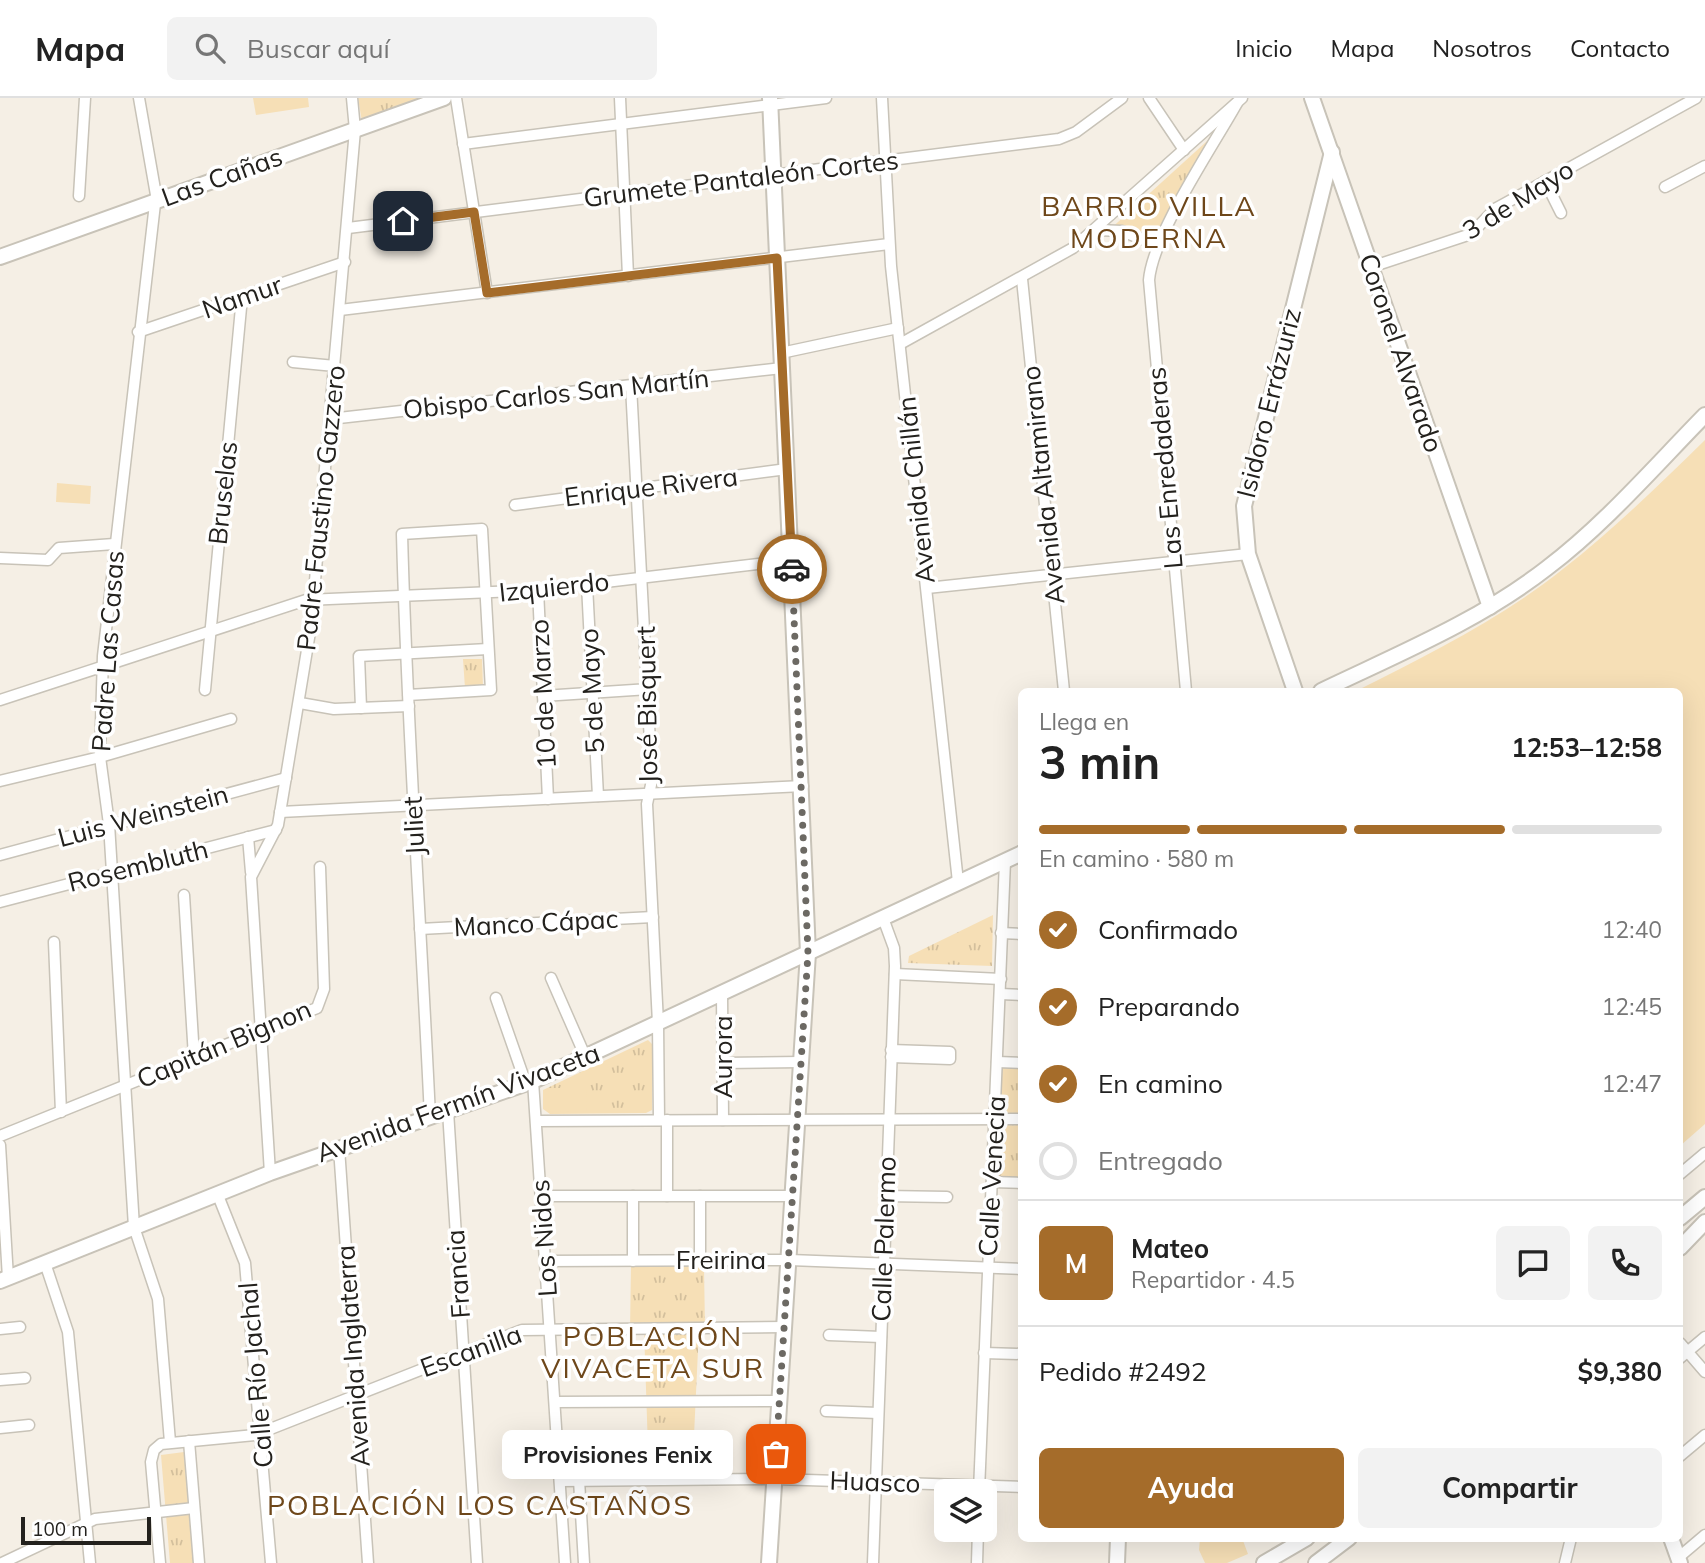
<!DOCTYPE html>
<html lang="es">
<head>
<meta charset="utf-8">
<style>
  :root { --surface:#fff; --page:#f2f2f2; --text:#222; --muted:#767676; --line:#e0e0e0; --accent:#a56c2a }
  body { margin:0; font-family:Mulish,sans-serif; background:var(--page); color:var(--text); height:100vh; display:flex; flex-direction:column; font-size:26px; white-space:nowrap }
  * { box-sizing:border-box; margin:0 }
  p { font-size:23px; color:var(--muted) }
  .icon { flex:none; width:38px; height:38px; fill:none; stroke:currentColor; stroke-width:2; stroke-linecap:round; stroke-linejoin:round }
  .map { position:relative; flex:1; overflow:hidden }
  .details { position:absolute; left:1018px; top:590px; width:665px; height:854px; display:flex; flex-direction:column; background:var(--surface); border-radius:10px; box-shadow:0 7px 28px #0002 }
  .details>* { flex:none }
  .fabs { position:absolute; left:934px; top:1381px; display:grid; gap:14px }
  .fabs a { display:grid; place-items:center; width:63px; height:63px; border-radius:10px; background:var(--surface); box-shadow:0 7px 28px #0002; font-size:35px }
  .scale { position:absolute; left:21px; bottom:18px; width:130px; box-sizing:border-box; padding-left:7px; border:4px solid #23211d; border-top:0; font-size:19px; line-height:24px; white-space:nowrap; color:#23211d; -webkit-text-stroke:5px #fff; paint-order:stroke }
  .pin { position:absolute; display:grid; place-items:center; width:60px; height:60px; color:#fff; margin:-30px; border-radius:14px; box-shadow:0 4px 10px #0006 }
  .courier { position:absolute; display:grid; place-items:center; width:70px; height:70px; margin:-35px; border:5px solid #a56c2a; border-radius:50%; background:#fff; color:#222; box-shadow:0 2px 9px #0007 }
  .bubble { position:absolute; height:49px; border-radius:10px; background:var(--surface); box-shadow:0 7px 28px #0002; font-size:23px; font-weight:700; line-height:49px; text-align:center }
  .summary em { font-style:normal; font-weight:700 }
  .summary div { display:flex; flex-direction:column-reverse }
  .summary { display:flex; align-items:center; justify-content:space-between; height:119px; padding:0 21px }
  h1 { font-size:46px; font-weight:700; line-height:52px }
  .bar { display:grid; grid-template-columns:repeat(4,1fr); gap:10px 7px; align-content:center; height:84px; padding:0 21px }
  .bar i { height:9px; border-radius:5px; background:var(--line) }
  .bar .on { background:var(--accent) }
  .bar p { grid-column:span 4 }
  .line { display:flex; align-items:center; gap:18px; padding:0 21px; border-top:2px solid var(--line) }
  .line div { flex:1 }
  .round { display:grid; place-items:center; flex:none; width:74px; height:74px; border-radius:10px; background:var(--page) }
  ol { padding:0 21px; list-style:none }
  li { display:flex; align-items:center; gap:21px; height:77px }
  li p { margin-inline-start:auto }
  li .icon { padding:7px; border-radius:50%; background:var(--accent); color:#fff; stroke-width:4 }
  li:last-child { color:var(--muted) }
  li i { width:38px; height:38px; border:4px solid var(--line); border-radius:50% }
  .button { display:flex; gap:14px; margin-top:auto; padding:14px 21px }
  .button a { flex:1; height:80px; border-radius:10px; background:var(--accent); color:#fff; font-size:28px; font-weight:700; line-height:80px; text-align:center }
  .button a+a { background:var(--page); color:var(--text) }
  header { display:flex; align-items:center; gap:42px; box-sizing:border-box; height:98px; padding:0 35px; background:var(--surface); border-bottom:2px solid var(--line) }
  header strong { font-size:33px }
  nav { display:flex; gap:38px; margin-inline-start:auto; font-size:24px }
  .search { width:490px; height:63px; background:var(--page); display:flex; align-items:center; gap:18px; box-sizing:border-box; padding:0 24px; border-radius:10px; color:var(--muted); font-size:26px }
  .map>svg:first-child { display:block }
  .grass { fill:url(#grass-tufts) }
  .pitch { fill:#f6dfb6 }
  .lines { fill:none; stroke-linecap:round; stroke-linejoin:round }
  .street-casing { stroke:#c8c3b8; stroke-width:13 }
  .secondary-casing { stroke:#c8c3b8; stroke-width:18 }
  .primary-casing { stroke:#c8c3b8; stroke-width:18 }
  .street { stroke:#fff; stroke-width:10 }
  .secondary { stroke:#fff; stroke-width:14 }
  .primary { stroke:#fff; stroke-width:14 }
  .done { stroke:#6c6963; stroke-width:7; stroke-dasharray:0 12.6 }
  .route { stroke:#a56c2a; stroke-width:9 }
  .labels { text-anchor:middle; stroke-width:7; stroke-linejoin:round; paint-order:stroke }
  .street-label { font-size:26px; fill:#23211d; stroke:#fff }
  .neighbourhood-label { font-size:28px; letter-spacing:2px; fill:#6e471a; stroke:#fff }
</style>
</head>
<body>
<header>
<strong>Mapa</strong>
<div class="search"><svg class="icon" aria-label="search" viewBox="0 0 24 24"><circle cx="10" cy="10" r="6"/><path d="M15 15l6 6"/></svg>Buscar aquí</div>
<nav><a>Inicio</a><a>Mapa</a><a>Nosotros</a><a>Contacto</a></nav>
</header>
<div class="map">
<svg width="1705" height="1465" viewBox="0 0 1705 1465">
  <defs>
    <pattern id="grass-tufts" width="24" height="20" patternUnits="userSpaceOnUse" patternTransform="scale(1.75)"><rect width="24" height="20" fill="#f6dfb6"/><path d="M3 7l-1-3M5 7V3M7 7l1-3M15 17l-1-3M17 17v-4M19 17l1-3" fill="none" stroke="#d3bf9c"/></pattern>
  </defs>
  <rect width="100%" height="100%" fill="#f5efe5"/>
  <g class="grass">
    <path d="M358 0H426L362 24Z"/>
    <path d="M1217 34 1156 157 1138 142 1107 134Z"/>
    <path d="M463 561H482L483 590H465Z"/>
    <path d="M993 817 992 868 908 865 909 858Z"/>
    <path d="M648 942 652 946V1012L646 1015 550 1016 543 1011V992Z"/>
    <path d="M1002 968 1022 969V1081L997 1079Z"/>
    <path d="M631 1167 704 1169 705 1230 699 1231 692 1380 649 1381 644 1231 630 1232Z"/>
    <path d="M184 1354 193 1465H170L161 1357Z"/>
  </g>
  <g class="pitch">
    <path d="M253 0H308L309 9 256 17Z"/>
    <path d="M1705 342V1026L1680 1048V593H1356C1427 557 1501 521 1563 471 1613 432 1659 387 1705 342Z"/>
    <path d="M57 385 91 388 90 406 56 404Z"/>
    <path d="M548 990H586L587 1013 549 1014Z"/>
    <path d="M1200 1440H1242L1248 1456 1227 1465H1205L1199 1452Z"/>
  </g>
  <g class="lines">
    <g class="street-casing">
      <g id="street">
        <path d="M139 0 156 97 103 558 100 659 109 726 134 1129 158 1201 170 1344"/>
        <path d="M456 0 487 195"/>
        <path d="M620 0 628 178"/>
        <path d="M882 0 891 168 958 784"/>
        <path d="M1149 0 1184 52"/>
        <path d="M463 46 826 0"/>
        <path d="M1545 83 1561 115"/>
        <path d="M1665 89 1705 68"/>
        <path d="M79 98 85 0"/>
        <path d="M348 130 1059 41 1076 34 1122 0"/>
        <path d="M1097 132 1122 133 1159 148"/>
        <path d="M1371 169 1471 136 1495 111 1696 0"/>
        <path d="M1022 181 1064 593"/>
        <path d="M340 212 889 146"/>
        <path d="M138 234 345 164"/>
        <path d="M900 246 1073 150 1242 0"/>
        <path d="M781 255 898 230"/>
        <path d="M293 264 335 268"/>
        <path d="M631 288 652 682 647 706 658 925 659 1022"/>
        <path d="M330 321 782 270"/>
        <path d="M515 407 787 371"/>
        <path d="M0 460 48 462 59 450 114 446"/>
        <path d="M587 487 598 698"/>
        <path d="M927 490 1248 456"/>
        <path d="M538 492 548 701"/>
        <path d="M205 592 242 199"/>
        <path d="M1186 593 1149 182C1153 136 1213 48 1237 5"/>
        <path d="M408 597 491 592 482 431 402 436C407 631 421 825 430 1019"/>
        <path d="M543 598 649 591"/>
        <path d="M0 602 306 502 538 492 792 462"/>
        <path d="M300 605 334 611 409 608"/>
        <path d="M361 610 359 558 488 551"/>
        <path d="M0 683 100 659 231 621"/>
        <path d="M280 714 803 688"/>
        <path d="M248 739 251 774"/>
        <path d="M0 757 286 680"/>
        <path d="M184 797 194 959"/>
        <path d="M0 804 276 732"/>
        <path d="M420 831 653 819"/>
        <path d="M1001 835 1022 836"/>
        <path d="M54 844 61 1014"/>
        <path d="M895 876 1001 881"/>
        <path d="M551 880 586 960"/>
        <path d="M722 895 723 1022"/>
        <path d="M1000 896 1022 897"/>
        <path d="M496 900 526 986"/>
        <path d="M891 959 950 961V954L891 952"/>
        <path d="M997 964 1022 965"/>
        <path d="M723 965 801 964"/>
        <path d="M533 983 565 1465"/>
        <path d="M448 1013 477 1465"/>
        <path d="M536 1023 1022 1021"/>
        <path d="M0 1038 317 910 324 891 320 769"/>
        <path d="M0 1047 8 1180"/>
        <path d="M339 1050 368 1465"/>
        <path d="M270 1075 251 779 278 727 311 528 355 32 352 0"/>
        <path d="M1680 1076 1705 1055"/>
        <path d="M992 1084 1022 1085"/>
        <path d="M217 1095 245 1165 271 1465"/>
        <path d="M542 1098H793"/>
        <path d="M667 1098V1022"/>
        <path d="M700 1098V1162"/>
        <path d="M885 1098 947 1099"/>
        <path d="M546 1163 790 1162 1022 1171"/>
        <path d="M633 1163V1098"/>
        <path d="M45 1165 68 1234 90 1465"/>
        <path d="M0 1231 20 1229"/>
        <path d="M829 1237 881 1239"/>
        <path d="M1680 1245 1705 1274"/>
        <path d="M984 1255 1022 1256"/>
        <path d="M1680 1260 1705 1239"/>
        <path d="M0 1282 25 1280"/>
        <path d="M555 1304 780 1303"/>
        <path d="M826 1313 878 1315"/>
        <path d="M0 1330 29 1327"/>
        <path d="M189 1343 199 1465"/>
        <path d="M1680 1358 1705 1337"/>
        <path d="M579 1382 584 1465"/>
        <path d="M560 1383 775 1381 1022 1389"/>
        <path d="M979 1393 1005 763"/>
        <path d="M1679 1459 1705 1437"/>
        <path d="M2 1465 95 1421 194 1410"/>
        <path d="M160 1465 151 1364 154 1352 161 1346 255 1337 522 1232 785 1229"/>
        <path d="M873 1465 895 868 894 850 883 820"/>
        <path d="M977 1465 978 1432"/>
        <path d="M1565 1465 1571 1440"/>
      </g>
    </g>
    <g class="secondary-casing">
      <g id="secondary">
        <path d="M1312 0 1490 509"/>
        <path d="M0 159 444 0"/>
        <path d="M1295 593 1248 456 1244 408 1332 54"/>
        <path d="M1321 593C1398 556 1479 523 1547 470 1605 426 1654 369 1705 317"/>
        <path d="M0 1183 270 1075 533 983 1022 755"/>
        <path d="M1671 1440 1680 1465"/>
        <path d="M769 1465 808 855 770 0"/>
        <path d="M1117 1465 1118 1440"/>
      </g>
    </g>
    <g class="primary-casing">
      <g id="primary">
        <path d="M1680 1120 1705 1099"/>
        <path d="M1680 1150 1705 1124"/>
        <path d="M1264 1465 1307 1440"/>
        <path d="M1316 1465 1349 1440"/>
      </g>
    </g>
    <use href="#street" class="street"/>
    <use href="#secondary" class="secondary"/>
    <use href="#primary" class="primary"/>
  </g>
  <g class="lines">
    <path class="done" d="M776 1356 808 855 792 471"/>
    <path class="route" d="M403 123 474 114 487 195 777 160 792 471"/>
  </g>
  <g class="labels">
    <g class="street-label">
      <text transform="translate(222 79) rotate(-20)" y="9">Las Cañas</text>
      <text transform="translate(741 81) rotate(-7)" y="9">Grumete Pantaleón Cortes</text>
      <text transform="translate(1518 102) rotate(-32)" y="9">3 de Mayo</text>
      <text transform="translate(242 199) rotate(-19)" y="9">Namur</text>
      <text transform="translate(1401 255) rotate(71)" y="9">Coronel Alvarado</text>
      <text transform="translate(556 296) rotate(-6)" y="9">Obispo Carlos San Martín</text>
      <text transform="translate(1269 305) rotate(-76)" y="9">Isidoro Errázuriz</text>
      <text transform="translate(1165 370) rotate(-95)" y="9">Las Enredaderas</text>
      <text transform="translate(1043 387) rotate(-96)" y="9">Avenida Altamirano</text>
      <text transform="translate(651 389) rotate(-7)" y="9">Enrique Rivera</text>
      <text transform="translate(916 392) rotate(-96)" y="9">Avenida Chillán</text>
      <text transform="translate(223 395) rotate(-84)" y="9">Bruselas</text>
      <text transform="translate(321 410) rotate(-84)" y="9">Padre Faustino Gazzero</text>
      <text transform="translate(554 489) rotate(-6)" y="9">Izquierdo</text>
      <text transform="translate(108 553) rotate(-86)" y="9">Padre Las Casas</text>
      <text transform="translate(592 593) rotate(-93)" y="9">5 de Mayo</text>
      <text transform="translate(543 596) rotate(-93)" y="9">10 de Marzo</text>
      <text transform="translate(647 607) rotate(-91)" y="9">José Bisquert</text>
      <text transform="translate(143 718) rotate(-15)" y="9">Luis Weinstein</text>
      <text transform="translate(414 728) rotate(-93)" y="9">Juliet</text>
      <text transform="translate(138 768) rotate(-14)" y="9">Rosembluth</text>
      <text transform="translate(536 825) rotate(-3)" y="9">Manco Cápac</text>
      <text transform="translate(224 946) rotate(-23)" y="9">Capitán Bignon</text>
      <text transform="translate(723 959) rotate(-90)" y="9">Aurora</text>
      <text transform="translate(458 1005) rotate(-20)" y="9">Avenida Fermín Vivaceta</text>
      <text transform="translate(992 1078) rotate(-87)" y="9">Calle Venecia</text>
      <text transform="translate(544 1140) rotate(-94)" y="9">Los Nidos</text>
      <text transform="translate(884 1141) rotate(-88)" y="9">Calle Palermo</text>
      <text x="721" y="1171">Freirina</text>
      <text transform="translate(458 1176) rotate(-94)" y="9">Francia</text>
      <text transform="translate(471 1253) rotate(-20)" y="9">Escanilla</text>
      <text transform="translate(353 1258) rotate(-94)" y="9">Avenida Inglaterra</text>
      <text transform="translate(256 1277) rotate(-95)" y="9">Calle Río Jachal</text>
      <text transform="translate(875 1384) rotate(2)" y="9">Huasco</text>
    </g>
    <g class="neighbourhood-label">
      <text x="1149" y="118">BARRIO VILLA<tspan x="1149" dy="32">MODERNA</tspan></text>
      <text x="653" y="1248">POBLACIÓN<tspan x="653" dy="32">VIVACETA SUR</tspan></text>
      <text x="480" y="1417">POBLACIÓN LOS CASTAÑOS</text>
    </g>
  </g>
</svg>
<div class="fabs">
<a><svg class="icon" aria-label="layers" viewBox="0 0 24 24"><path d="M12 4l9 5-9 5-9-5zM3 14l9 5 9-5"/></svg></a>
</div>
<div class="scale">100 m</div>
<div class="pin" style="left:776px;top:1356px;background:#ea580c"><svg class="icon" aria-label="bag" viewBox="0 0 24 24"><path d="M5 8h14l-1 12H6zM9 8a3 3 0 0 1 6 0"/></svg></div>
<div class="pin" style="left:403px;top:123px;background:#1f2937"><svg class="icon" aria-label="home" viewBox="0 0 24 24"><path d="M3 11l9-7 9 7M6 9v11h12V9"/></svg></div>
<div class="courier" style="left:792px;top:471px"><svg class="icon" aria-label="car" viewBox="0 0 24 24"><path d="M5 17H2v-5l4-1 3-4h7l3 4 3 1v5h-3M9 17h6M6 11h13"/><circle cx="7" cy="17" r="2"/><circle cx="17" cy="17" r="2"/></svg></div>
<div class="bubble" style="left:502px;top:1332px;width:231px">Provisiones Fenix</div>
<section class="details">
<div class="summary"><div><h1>3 min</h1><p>Llega en</p></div><em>12:53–12:58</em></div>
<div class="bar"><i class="on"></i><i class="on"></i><i class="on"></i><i></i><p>En camino · 580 m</p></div>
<ol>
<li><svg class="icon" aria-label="check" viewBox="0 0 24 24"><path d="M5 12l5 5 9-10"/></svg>Confirmado<p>12:40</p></li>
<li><svg class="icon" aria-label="check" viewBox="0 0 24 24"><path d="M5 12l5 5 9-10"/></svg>Preparando<p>12:45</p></li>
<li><svg class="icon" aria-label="check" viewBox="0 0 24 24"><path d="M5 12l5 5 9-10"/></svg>En camino<p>12:47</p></li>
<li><i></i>Entregado</li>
</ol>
<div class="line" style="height:126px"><b class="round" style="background:var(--accent);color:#fff">M</b><div><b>Mateo</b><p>Repartidor · 4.5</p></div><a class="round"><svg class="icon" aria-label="chat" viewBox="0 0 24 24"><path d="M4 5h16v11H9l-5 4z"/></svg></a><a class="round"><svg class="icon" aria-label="phone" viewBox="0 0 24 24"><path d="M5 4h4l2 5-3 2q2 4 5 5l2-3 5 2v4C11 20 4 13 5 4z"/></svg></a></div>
<div class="line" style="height:91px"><div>Pedido #2492</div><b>$9,380</b></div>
<div class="button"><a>Ayuda</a><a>Compartir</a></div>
</section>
</div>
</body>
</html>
